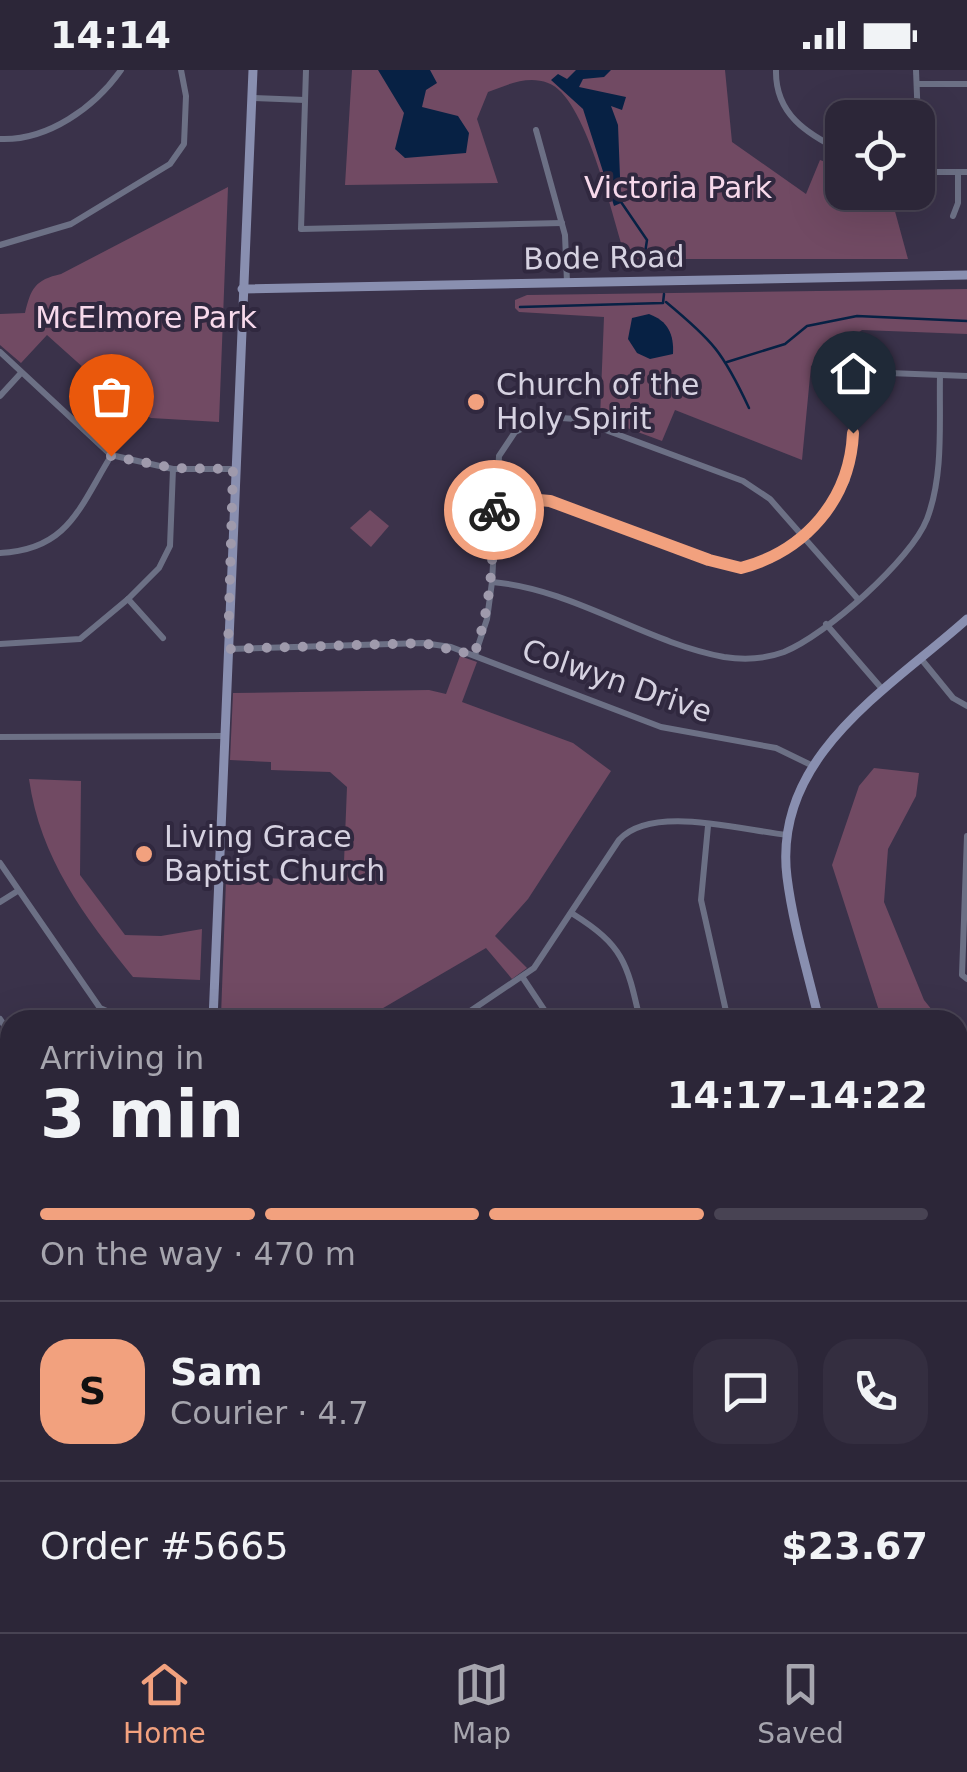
<!DOCTYPE html>
<html lang="en">
<head>
<meta charset="utf-8">
<style>
  :root { --surface:#2c2638; --page:#342e40; --text:#f1f3f6; --muted:#a6a5ae; --line:#484353; --accent:#f2a17e }
  body { margin:0; font-family:"DejaVu Sans",sans-serif; background:var(--page); color:var(--text); height:100vh; display:flex; flex-direction:column; font-size:38px; white-space:nowrap }
  * { box-sizing:border-box; margin:0 }
  p { font-size:32px; color:var(--muted) }
  .icon { flex:none; width:55px; height:55px; fill:none; stroke:currentColor; stroke-width:2; stroke-linecap:round; stroke-linejoin:round }
  .map { position:relative; flex:1; overflow:hidden }
  .sheet { position:absolute; left:0px; top:940px; width:968px; height:622px; display:flex; flex-direction:column; background:var(--surface); border-radius:30px 30px 0 0; box-shadow:0 10px 40px #0002,0 0 0 2px var(--line) }
  .sheet>* { flex:none }
  .tools { position:absolute; left:825px; top:30px; display:grid; gap:20px }
  .tools a { display:grid; place-items:center; width:110px; height:110px; border-radius:20px; background:var(--surface); box-shadow:0 10px 40px #0002,0 0 0 2px var(--line); font-size:50px }
  .pin { position:absolute; display:grid; place-items:center; width:85px; height:85px; color:#fff; margin:-102px -42px; border-radius:50% 50% 50% 0; rotate:-45deg; box-shadow:0 0 10px #0007 }
  .pin .icon { rotate:45deg }
  .courier { position:absolute; display:grid; place-items:center; width:100px; height:100px; margin:-50px; border:8px solid #f2a17e; border-radius:50%; background:#fff; color:#222; box-shadow:0 2px 12px #0007 }
  .headline em { font-style:normal; font-weight:700 }
  .headline div { display:flex; flex-direction:column-reverse }
  .headline { display:flex; align-items:center; justify-content:space-between; height:170px; padding:0 40px }
  h1 { font-size:65px; font-weight:700; line-height:75px }
  .bar { display:grid; grid-template-columns:repeat(4,1fr); gap:15px 10px; align-content:center; height:120px; padding:0 40px }
  .bar i { height:12px; border-radius:8px; background:var(--line) }
  .bar .current { background:var(--accent) }
  .bar p { grid-column:span 4 }
  .line { display:flex; align-items:center; gap:25px; padding:0 40px; border-top:2px solid var(--line) }
  .line div { flex:1 }
  .round { display:grid; place-items:center; flex:none; width:105px; height:105px; border-radius:30px; background:var(--page) }
  .status { display:flex; justify-content:space-between; align-items:center; height:70px; padding:0 50px; background:var(--surface); direction:ltr }
  .status svg { height:28px; fill:currentColor }
  .menu { display:flex; justify-content:space-around; align-items:center; height:140px; border-top:2px solid var(--line); background:var(--surface); font-size:28px; color:var(--muted) }
  .menu a { display:grid; justify-items:center; gap:5px }
  .menu .current { color:var(--accent) }
  .map>svg:first-child { display:block }
  .green { fill:#714a63 }
  .water { fill:#072144 }
  .lines { fill:none; stroke-linecap:round; stroke-linejoin:round }
  .stream { stroke:#072144; stroke-width:2.5 }
  .street { stroke:#6c7085; stroke-width:6 }
  .secondary { stroke:#898fb0; stroke-width:9 }
  .done { stroke:#9f9aac; stroke-width:10; stroke-dasharray:0 18 }
  .route { stroke:#f2a17e; stroke-width:12 }
  .poi-dot { fill:#f2a17e; stroke:#30283f; stroke-width:4 }
  .labels { text-anchor:middle; stroke-width:8; stroke-linejoin:round; paint-order:stroke }
  .park-label { font-size:30px; fill:#f7d9eb; stroke:#30283f }
  .street-label { font-size:30px; fill:#d6d2e1; stroke:#30283f }
  .poi-label { font-size:30px; fill:#d6d2e1; stroke:#30283f; text-anchor:start }
</style>
</head>
<body>
<div class="status"><b>14:14</b><svg viewBox="0 0 49 12"><path d="M0 12V9h3v3zM5 12V6h3v6zM10 12V3h3v9zM15 12V0h3v12zM26 1h20v11H26zM47 4h2v5h-2z"/></svg></div>
<div class="map">
<svg width="967" height="1562" viewBox="0 0 967 1562">
  <rect width="100%" height="100%" fill="#3a324a"/>
  <g class="green">
    <path d="M352 0H725L732 72 806 124 820 90 842 98V122L890 123 908 189H626C613 150 586 26 548 13 527 5 507 15 488 22L477 49 498 113 345 115Z"/>
    <path d="M228 117 219 352 151 348 124 334 47 265 21 293 0 275V244L25 243C31 218 35 210 61 204Z"/>
    <path d="M967 219V264L862 260 811 296 802 390 675 340 662 371 600 348 604 247 519 242 515 238V230L527 225Z"/>
    <path d="M370 440 389 456 371 477 350 458Z"/>
    <path d="M460 586 477 592 462 632 573 673 611 701 528 829 495 866 527 898 512 909 486 878 366 948 221 946 226 810 232 806 337 812 338 793 344 792 347 717 330 702 271 700V692L230 690 233 623 429 620 446 624Z"/>
    <path d="M874 698 919 703 916 726 888 779 884 832 924 930 940 950H882L832 795 859 716Z"/>
    <path d="M29 709 81 711 80 805 125 865 161 866 202 859 200 910 133 907C84 846 40 788 29 709Z"/>
  </g>
  <g class="water">
    <path d="M378 0H430L437 13 426 20 422 37 458 46 469 63 466 83 405 88 395 79 404 43Z"/>
    <path d="M576 0H611L604 7 583 9 579 17 626 27 622 40 611 36 618 55 621 133 614 136 583 39 551 10 558 4 567 9Z"/>
    <path d="M649 244C668 251 674 264 673 284L650 289 637 283 628 269 632 248Z"/>
  </g>
  <g class="lines">
    <g class="stream">
      <path d="M619 129 647 170 645 183 659 184 663 199"/>
      <path d="M666 232C713 271 723 282 749 338"/>
      <path d="M520 237 663 233 664 224"/>
      <path d="M727 292 785 274 807 256 857 246 967 251"/>
    </g>
    <g class="street">
      <path d="M306 0 301 159 562 153"/>
      <path d="M776 0C775 44 807 64 842 81"/>
      <path d="M916 0 920 102"/>
      <path d="M917 14H967"/>
      <path d="M252 28 305 30"/>
      <path d="M536 60 565 165 567 212"/>
      <path d="M0 69C48 71 95 37 121 0"/>
      <path d="M919 102H967"/>
      <path d="M953 146 958 133V102"/>
      <path d="M0 175 71 154 170 94 184 74 186 26 181 0"/>
      <path d="M0 282 111 385 173 399H233"/>
      <path d="M0 326 21 303"/>
      <path d="M494 426 550 431 709 490 741 498 771 490 830 439 847 410 854 333 867 312 889 303 967 306"/>
      <path d="M0 483C68 480 79 438 111 386"/>
      <path d="M492 512C574 519 644 572 724 587 744 590 765 589 784 582 826 565 911 490 927 449 944 404 939 352 940 305"/>
      <path d="M128 529 163 568"/>
      <path d="M826 554 883 620"/>
      <path d="M0 574 80 569 128 529 159 498 170 476 173 399"/>
      <path d="M229 579 423 573 451 577 661 657 776 678 811 695"/>
      <path d="M475 585 487 549 492 512 499 386 515 362 546 347 576 349 743 411 770 429 857 528"/>
      <path d="M922 590 953 628 967 636"/>
      <path d="M0 667 224 666"/>
      <path d="M708 756 701 830 728 950"/>
      <path d="M967 766 962 905 967 909"/>
      <path d="M0 793 100 938 118 946 213 949"/>
      <path d="M0 832 16 822"/>
      <path d="M573 844C624 876 627 893 640 950"/>
      <path d="M523 908 551 950"/>
      <path d="M0 949 10 964"/>
      <path d="M457 950 534 898 619 770C651 734 741 760 787 765"/>
      <path d="M0 1100 10 1114"/>
      <path d="M0 1262H10"/>
      <path d="M958 1419H967"/>
      <path d="M958 1515 967 1514"/>
      <path d="M0 1549 10 1545"/>
      <path d="M54 1552 55 1562"/>
      <path d="M625 1556 773 1561"/>
      <path d="M597 1562 603 1552"/>
      <path d="M832 1562 833 1552"/>
    </g>
    <g class="secondary">
      <path d="M242 219 967 205"/>
      <path d="M213 950 253 0"/>
      <path d="M819 950C808 903 793 855 787 807 772 686 889 619 967 549"/>
      <path d="M958 1391H967"/>
      <path d="M958 1405H967"/>
      <path d="M0 1410H10"/>
      <path d="M0 1420 10 1419"/>
      <path d="M192 1562V1552"/>
      <path d="M941 1562 942 1552"/>
    </g>
  </g>
  <g class="lines">
    <path class="done" d="M111 386 173 398 233 399 228 579 423 573 474 585C491 537 493 491 494 440"/>
    <path class="route" d="M494 440V426L550 431 709 490 741 498C805 481 850 430 853 363"/>
  </g>
  <g class="poi-dot">
    <circle cx="476" cy="332" r="10"/>
    <circle cx="144" cy="784" r="10"/>
  </g>
  <g class="labels">
    <g class="park-label">
      <text x="678" y="128">Victoria Park</text>
      <text x="146" y="258">McElmore Park</text>
    </g>
    <g class="street-label">
      <text transform="translate(604 188) rotate(-1)" y="10">Bode Road</text>
      <text transform="translate(617 611) rotate(19)" y="10">Colwyn Drive</text>
    </g>
    <g class="poi-label">
      <text x="496" y="325">Church of the<tspan x="496" dy="34">Holy Spirit</tspan></text>
      <text x="164" y="777">Living Grace<tspan x="164" dy="34">Baptist Church</tspan></text>
    </g>
  </g>
</svg>
<div class="tools">
<a><svg class="icon" aria-label="locate" viewBox="0 0 24 24"><circle cx="12" cy="12" r="6"/><path d="M12 2v4M12 18v4M2 12h4M18 12h4"/></svg></a>
</div>
<div class="pin" style="left:111px;top:386px;background:#ea580c"><svg class="icon" aria-label="bag" viewBox="0 0 24 24"><path d="M5 8h14l-1 12H6zM9 8a3 3 0 0 1 6 0"/></svg></div>
<div class="pin" style="left:853px;top:363px;background:#1f2937"><svg class="icon" aria-label="home" viewBox="0 0 24 24"><path d="M3 11l9-7 9 7M6 9v11h12V9"/></svg></div>
<div class="courier" style="left:494px;top:440px"><svg class="icon" aria-label="bike" viewBox="0 0 24 24"><circle cx="6" cy="16" r="4"/><circle cx="18" cy="16" r="4"/><path d="M6 16l4-8h5l3 8M10 8l3 8H6M13 5h3"/></svg></div>
<section class="sheet">
<div class="headline"><div><h1>3 min</h1><p>Arriving in</p></div><em>14:17–14:22</em></div>
<div class="bar"><i class="current"></i><i class="current"></i><i class="current"></i><i></i><p>On the way · 470 m</p></div>
<div class="line" style="height:180px"><b class="round" style="background:var(--accent);color:#111">S</b><div><b>Sam</b><p>Courier · 4.7</p></div><a class="round"><svg class="icon" aria-label="chat" viewBox="0 0 24 24"><path d="M4 5h16v11H9l-5 4z"/></svg></a><a class="round"><svg class="icon" aria-label="phone" viewBox="0 0 24 24"><path d="M5 4h4l2 5-3 2q2 4 5 5l2-3 5 2v4C11 20 4 13 5 4z"/></svg></a></div>
<div class="line" style="height:130px"><div>Order #5665</div><b>$23.67</b></div>
</section>
</div>
<nav class="menu">
<a class="current"><svg class="icon" aria-label="home" viewBox="0 0 24 24"><path d="M3 11l9-7 9 7M6 9v11h12V9"/></svg>Home</a>
<a><svg class="icon" aria-label="map" viewBox="0 0 24 24"><path d="M3 6l6-2 6 2 6-2v14l-6 2-6-2-6 2zM9 4v14M15 6v14"/></svg>Map</a>
<a><svg class="icon" aria-label="saved" viewBox="0 0 24 24"><path d="M7 4h10v16l-5-4-5 4z"/></svg>Saved</a>
</nav>
</body>
</html>
